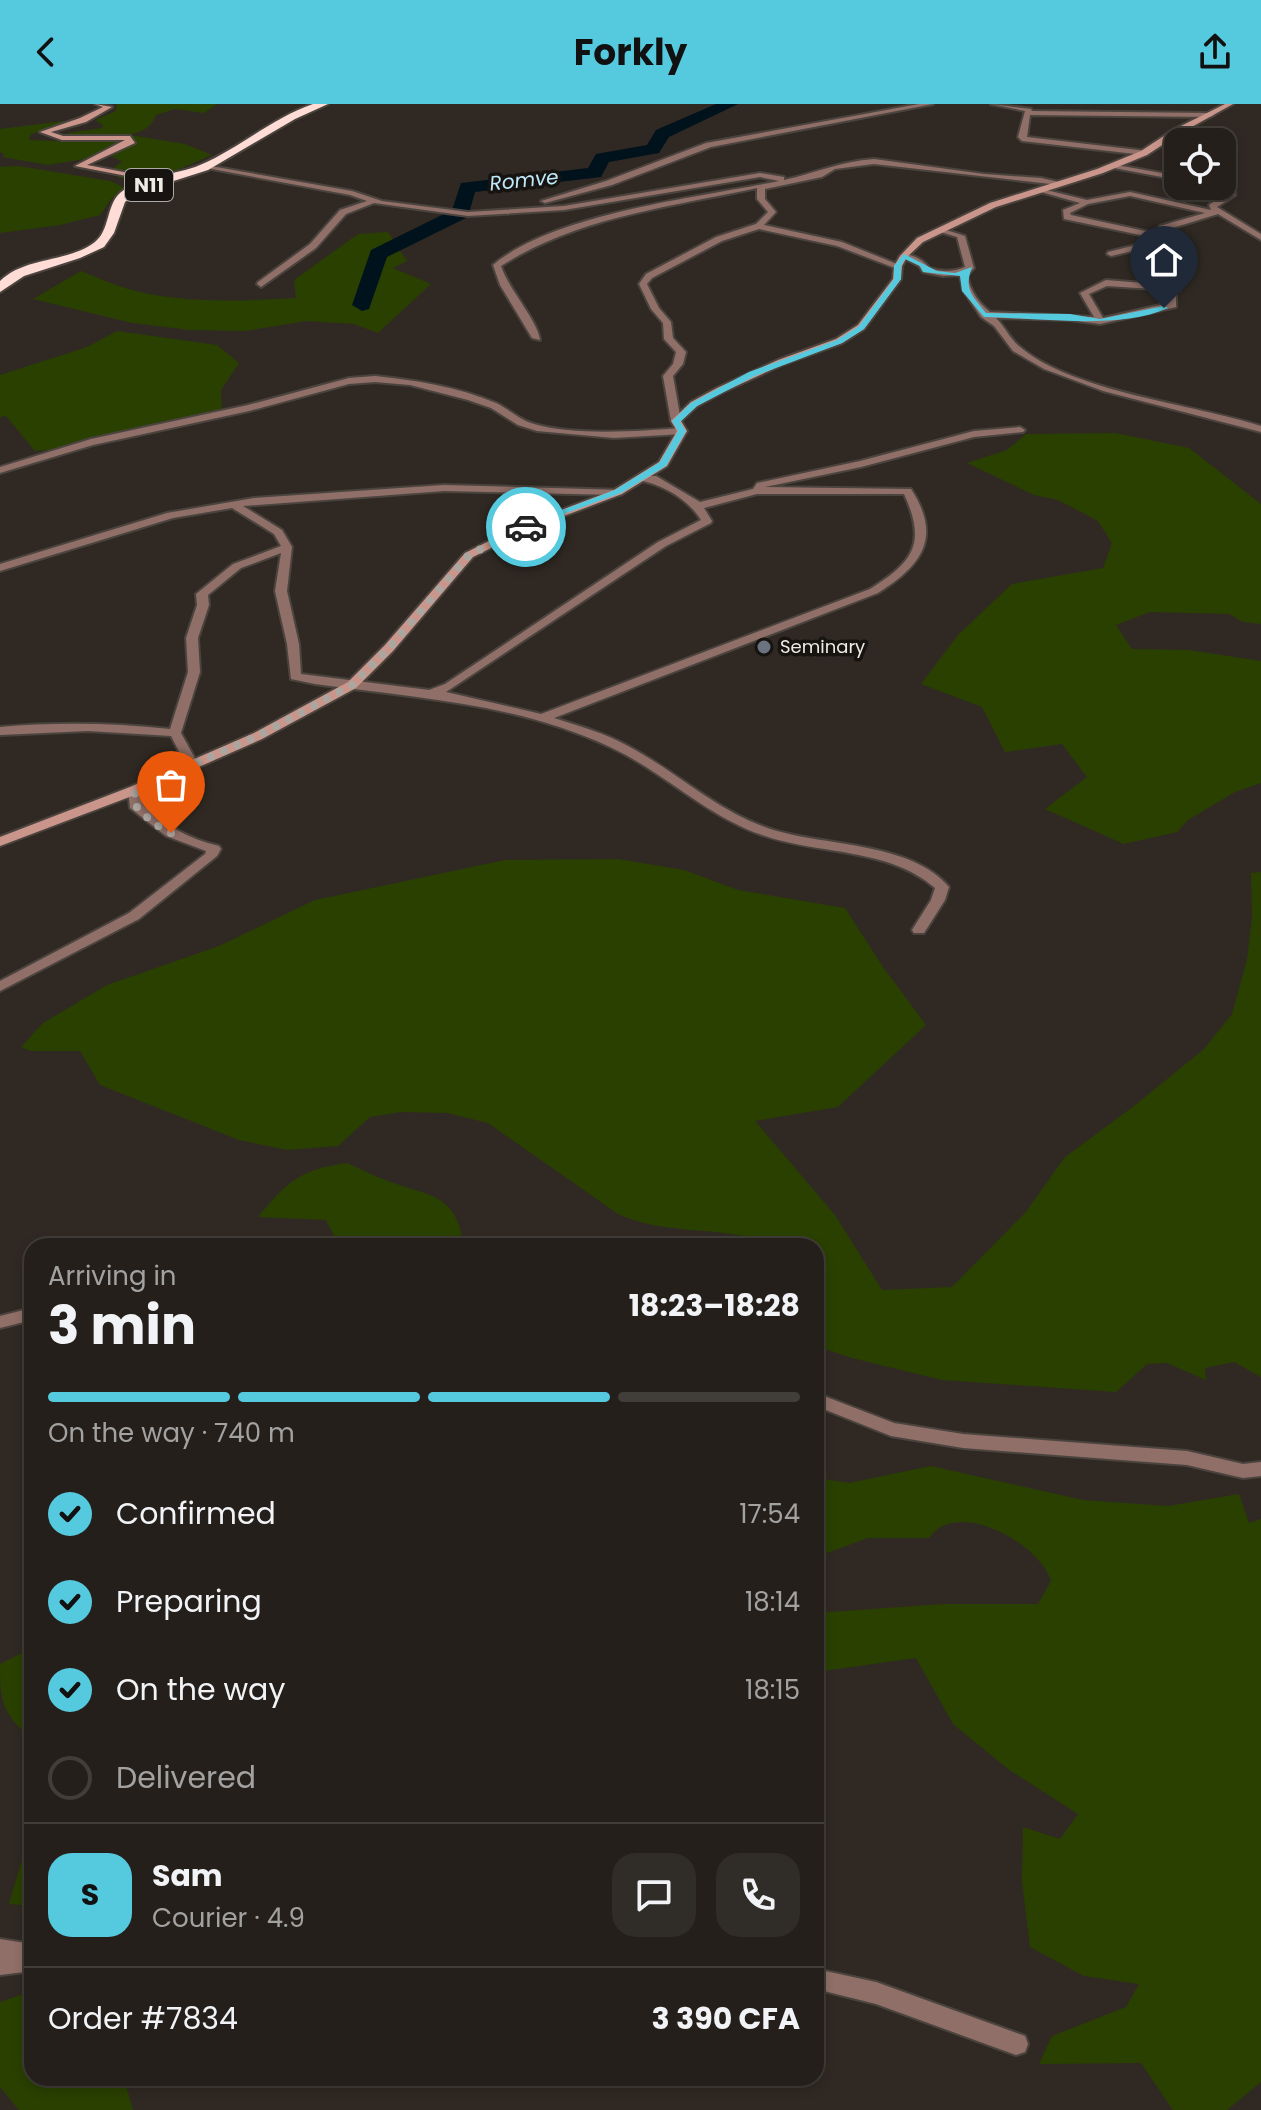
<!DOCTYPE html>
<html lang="en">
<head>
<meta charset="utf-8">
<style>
  :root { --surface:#241f1a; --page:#302c27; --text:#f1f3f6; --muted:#a3a2a2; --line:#413d39; --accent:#55cade }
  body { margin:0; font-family:Poppins,sans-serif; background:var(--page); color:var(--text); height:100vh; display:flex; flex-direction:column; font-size:30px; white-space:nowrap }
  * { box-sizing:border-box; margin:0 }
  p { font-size:26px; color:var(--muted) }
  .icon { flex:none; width:44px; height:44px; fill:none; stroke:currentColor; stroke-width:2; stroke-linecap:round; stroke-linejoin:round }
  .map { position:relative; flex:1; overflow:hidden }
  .panel { position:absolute; left:24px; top:1134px; width:800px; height:848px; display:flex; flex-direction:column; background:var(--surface); border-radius:24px; box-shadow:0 4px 12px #0003,0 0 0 2px var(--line) }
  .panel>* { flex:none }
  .tools { position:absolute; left:1164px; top:24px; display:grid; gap:16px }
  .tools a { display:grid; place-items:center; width:72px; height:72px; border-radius:16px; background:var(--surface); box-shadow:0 4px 12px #0003,0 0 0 2px var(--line); font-size:40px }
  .pin { position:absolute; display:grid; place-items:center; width:68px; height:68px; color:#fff; margin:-82px -34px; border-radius:50% 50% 50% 0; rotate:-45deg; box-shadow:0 0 8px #0007 }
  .pin .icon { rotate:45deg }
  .courier { position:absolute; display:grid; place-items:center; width:80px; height:80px; margin:-40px; border:6px solid #55cade; border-radius:50%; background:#fff; color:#222; box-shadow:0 2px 10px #0007 }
  .headline em { font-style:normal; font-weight:700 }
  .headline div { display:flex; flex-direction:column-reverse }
  .headline { display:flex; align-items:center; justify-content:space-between; height:136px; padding:0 24px }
  h1 { font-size:52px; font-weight:700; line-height:60px }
  .bar { display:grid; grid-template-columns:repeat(4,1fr); gap:12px 8px; align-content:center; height:96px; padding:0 24px }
  .bar i { height:10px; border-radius:6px; background:var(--line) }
  .bar .on { background:var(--accent) }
  .bar p { grid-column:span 4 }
  .line { display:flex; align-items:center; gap:20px; padding:0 24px; border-top:2px solid var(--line) }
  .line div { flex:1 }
  .round { display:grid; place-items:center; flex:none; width:84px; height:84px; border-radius:24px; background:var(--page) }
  ol { padding:0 24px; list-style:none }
  li { display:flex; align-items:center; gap:24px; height:88px }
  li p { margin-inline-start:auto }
  li .icon { padding:8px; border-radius:50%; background:var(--accent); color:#111; stroke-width:4 }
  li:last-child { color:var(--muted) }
  li i { width:44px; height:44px; border:4px solid var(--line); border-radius:50% }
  header { display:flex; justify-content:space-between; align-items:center; height:104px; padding:0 24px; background:var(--accent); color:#111; font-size:36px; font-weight:700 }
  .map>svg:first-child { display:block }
  .green { fill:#294000 }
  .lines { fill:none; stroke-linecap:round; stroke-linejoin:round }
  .river { fill:#00121c; fill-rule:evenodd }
  .street-casing { stroke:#4b443e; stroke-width:4 }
  .secondary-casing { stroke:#4b443e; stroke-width:4 }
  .highway-casing { stroke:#4b443e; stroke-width:4 }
  .street { fill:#906f68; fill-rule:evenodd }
  .secondary { fill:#ca968b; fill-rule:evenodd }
  .highway { fill:#ffddd6; fill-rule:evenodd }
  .route { fill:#55cade }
  .done { stroke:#aca6a1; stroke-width:8; stroke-dasharray:0 14.4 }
  .worship-dot { fill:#6b7280; stroke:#161310; stroke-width:3 }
  .labels { text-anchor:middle; stroke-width:7; stroke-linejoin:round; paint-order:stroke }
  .far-poi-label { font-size:18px; fill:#eeeae5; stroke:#161310; text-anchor:start }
  .far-water-label { font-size:20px; font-style:italic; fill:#bee9fb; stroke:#161310 }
  .shield { fill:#161310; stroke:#adaaa5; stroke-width:2 }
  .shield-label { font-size:20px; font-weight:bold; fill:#eeeae5 }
</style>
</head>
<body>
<header><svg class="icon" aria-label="back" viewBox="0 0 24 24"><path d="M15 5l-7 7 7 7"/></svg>Forkly<svg class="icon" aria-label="share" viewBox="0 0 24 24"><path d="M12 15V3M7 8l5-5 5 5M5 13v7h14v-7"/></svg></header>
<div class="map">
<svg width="1261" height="2006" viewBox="0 0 1261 2006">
  <rect width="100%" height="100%" fill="#302923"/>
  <g class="green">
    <path d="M117 0H217L204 9 175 5 156 11C151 24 143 27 130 31L185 40 212 51 112 94 100 111 60 121 0 129V63L18 62 110 77 126 84 146 78 120 74 110 66 122 58 110 51 48 61 3 53 4 50 0 48V25L64 17 72 20 31 30 29 36 80 38 67 29 102 24 103 21 95 16 116 7Z"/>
    <path d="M388 128 407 157 393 164 431 180 378 229 354 220 306 217 245 227 190 226 132 219 33 195 81 167C96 173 112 180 128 185 182 200 241 197 296 194L294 176 358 130Z"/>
    <path d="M117 227 217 241 239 259 221 286 222 313 70 344 35 347 6 312 0 313V271L87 243Z"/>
    <path d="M1115 329 1189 344 1261 400V520L1243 518 1229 510 1150 508 1116 521 1132 545 1189 546 1261 557V679L1235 688 1188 716 1177 728 1124 740 1045 705 1087 673 1062 640 1005 648 982 603 921 580 958 531 1012 480 1103 464 1112 439 1098 417 1058 396 1034 391 967 359 1007 346 1026 330Z"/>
    <path d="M618 755 684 766 738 786 845 804 883 863 926 921 838 1003 755 1017 835 1111 882 1186 952 1183 1025 1109 1065 1053 1134 1002 1204 945 1232 910 1247 855 1252 814 1251 769 1261 768V1273L1234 1258 1205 1264 1206 1276 1167 1259 1147 1260 1116 1288 942 1276 852 1254 816 1242V1142H755L753 1134C708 1123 662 1130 618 1110L488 1019 447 1009 401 1008 370 1013 338 1042 287 1046 239 1036 100 981 80 947H31L21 943 43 919 107 881 219 842 315 796 505 756Z"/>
    <path d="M347 1059C361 1065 374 1072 388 1077 431 1093 456 1089 464 1142H339L326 1116 258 1113C286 1079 300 1065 347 1059Z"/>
    <path d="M931 1362 1083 1396 1168 1402 1239 1390 1249 1419 1261 1415V1978L1227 2006H1173L1141 1959 1039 1960 1052 1932 1126 1903 1139 1880 1084 1872 1030 1843 1022 1777 1023 1723 1060 1735 1078 1710 1008 1665 953 1620 916 1554 816 1568V1509L943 1500H1038L1051 1477C1040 1440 958 1393 929 1434H868L816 1453V1374L849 1379Z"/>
    <path d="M32 1544V1636C2 1607 0 1601 0 1560Z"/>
    <path d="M32 1722V1802L9 1800Z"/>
    <path d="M32 1887V1974H124L133 2006H19L0 1983V1898Z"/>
  </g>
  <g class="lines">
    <path class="river" d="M716 0H738L669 33 659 49 609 58 601 73 475 88 468 113 387 153 369 205 362 207 352 201 371 146 452 106 461 79 588 64 596 50 647 41 656 26Z"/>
    <g class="street-casing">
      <g id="street">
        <path d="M919 0H933L711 43 612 81 545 99 541 97 606 77 706 39Z"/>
        <path d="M991 0 1031 5 1032 7 1210 9 1214 11 1210 13 1030 11 1027 33 1147 47 1144 51 1022 37 1018 33 1025 7Z"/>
        <path d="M874 55 984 70 1041 74 1063 79 1059 81 874 60 835 65 822 73 765 85V95L776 108 764 121 842 138 902 162 895 164 837 142 759 125 722 137 652 174 647 180 659 204 671 218 673 234 686 248 683 260 673 272 681 317 676 320 671 317 663 272 673 260 676 248 664 235 663 219 651 205 639 180 646 170 716 133 756 120 768 108 757 95V84C671 103 577 113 501 162 509 186 538 217 540 236L532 234 500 181 493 161C554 109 701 93 779 77L760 73 564 106 468 112 374 99 346 110 316 144 261 183 257 180 258 178 310 140 340 106 367 97 350 91 201 63 205 61 352 87 382 97 468 108 564 102 760 69 784 73V76C816 69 841 57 874 55Z"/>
        <path d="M1111 60 1178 72V76L1114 64Z"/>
        <path d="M1212 82H1222L1235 87V91L1217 103 1261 130V136L1218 110 1166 126 1150 143 1111 152 1107 150 1108 148 1144 139 1150 133 1064 115 1063 106 1080 99 1034 86 1038 84 1087 96 1130 88 1211 106 1209 101 1226 89ZM1130 92 1205 109 1160 122 1154 129 1071 111 1070 109 1088 100Z"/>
        <path d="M940 124 965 132 974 164 967 172C971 188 978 198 990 208L1094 213 1080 189 1106 176 1180 182V186L1176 187V203L1100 220 1070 216 996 214C1005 223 1010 235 1020 243 1073 288 1193 300 1261 322V328L1103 287 1044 265 1013 247 994 222 981 213 963 186 960 171 943 172 923 168 919 162 900 152C908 147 924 156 929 164 942 168 953 168 965 163L957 133 940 128ZM1107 182 1168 186 1169 199 1103 214 1089 190Z"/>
        <path d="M375 272C415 276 458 283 496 299 509 305 519 316 534 320 576 332 638 327 682 324L687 327 682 330 614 334 537 327 518 321 491 304 468 296 410 281 375 278 349 280 249 307 93 341 0 369V363L91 335 248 301 349 274Z"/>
        <path d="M1020 323 1025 326 1023 328 974 333 861 363 765 383 911 385C943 434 921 462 878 489L554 614C579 622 605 629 628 642 679 669 721 711 777 727 829 742 912 739 949 783L945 796 924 829H914L912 826 931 796 935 784C888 743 818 751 762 731 706 712 664 668 610 643 516 599 416 594 315 580L291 575 287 540 275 487 281 449 241 464 208 491 209 501 198 534 200 568 181 629 198 660 197 663H187L171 632 88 627 0 631V623C57 618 113 619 170 625L188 568 186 534 197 501 196 490 233 460 281 442 274 430 232 404 173 414 0 467V460L167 409 254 394 444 381 622 386V390L618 391 444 387 243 402 282 426 292 443 287 487 299 540 301 570 429 586 445 580 658 438 701 416C687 394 662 380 637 376V372H656L700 398 753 385 757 379 860 357 974 327ZM757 390H904C927 440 913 458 870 485L541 610 446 588 666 442 711 419 712 417 704 404Z"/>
        <path d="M135 682 142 686V700C164 721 189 735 219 742L221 745 217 752 139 815 0 887V877L129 809 205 750 206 747 166 732 130 704 128 686Z"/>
        <path d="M32 1204V1216L0 1224V1212Z"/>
        <path d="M816 1289 894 1319 963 1330 1187 1347 1243 1360 1261 1358V1372L1243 1374 1187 1361 963 1344 891 1332 816 1302Z"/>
        <path d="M0 1835 32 1840V1867L0 1871Z"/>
        <path d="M816 1865 876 1878 1025 1932 1028 1940 1025 1948 1016 1951 876 1900 816 1885Z"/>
      </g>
    </g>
    <g class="secondary-casing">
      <g id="secondary">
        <path d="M95 0 112 3 86 18 51 28 63 32H130L135 39 87 61 160 75 163 79 75 62 125 36H62L40 28 80 14 103 3Z"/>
        <path d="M1225 0H1233L1179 30 1147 51 1103 69 996 103 923 138 907 153 902 162 901 175 864 225 842 239 784 260 723 288 697 302 681 317 687 327 667 362 622 390 527 426 473 453 393 547 356 584 262 635 140 689 0 742V733L130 683 254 629 348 578 385 541 465 449 519 422 614 386 659 358 677 327 671 317 691 298 717 284 778 256 836 235 858 221 893 175 894 162 900 152 917 134 990 99 1097 65 1141 47 1173 26Z"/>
      </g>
    </g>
    <g class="highway-casing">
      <path id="highway" d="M313 0H328L295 15 208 66 136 89 125 98 114 129 104 143 80 154 24 172 0 188V177C26 152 68 159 95 138 110 126 106 102 120 89 142 70 175 72 200 61 240 44 272 14 313 0Z"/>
    </g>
    <use href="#street" class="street"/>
    <use href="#secondary" class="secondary"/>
    <use href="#highway" class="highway"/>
  </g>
  <path class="route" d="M904 150 937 167 955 169 972 163C964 185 971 190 986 209L1070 210 1100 215 1164 202 1168 204C1120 226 1038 214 984 213L962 187 960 172 923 168 920 162 905 155 901 162V175L864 225 842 239 755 272 697 302 680 318 686 327 666 362 621 389 523 425V421L615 386 660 358 678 327 672 317 691 299 749 268 837 236 859 222 894 175V162Z"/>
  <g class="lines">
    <path class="done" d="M171 729 153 719 135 701V686L258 632 352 581 389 544 469 451 526 423"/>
  </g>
  <circle class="worship-dot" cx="764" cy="543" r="8"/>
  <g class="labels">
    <g class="far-poi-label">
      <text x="780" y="549">Seminary</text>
    </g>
    <g class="far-water-label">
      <text transform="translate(524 76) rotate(-6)" y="7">Romve</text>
    </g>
    <rect class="shield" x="125" y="65" width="48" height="32" rx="6"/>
    <g class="shield-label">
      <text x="149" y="88">N11</text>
    </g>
  </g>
</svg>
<div class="tools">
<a><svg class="icon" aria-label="locate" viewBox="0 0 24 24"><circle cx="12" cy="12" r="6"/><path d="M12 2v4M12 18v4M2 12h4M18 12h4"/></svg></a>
</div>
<div class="pin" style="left:171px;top:729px;background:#ea580c"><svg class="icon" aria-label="bag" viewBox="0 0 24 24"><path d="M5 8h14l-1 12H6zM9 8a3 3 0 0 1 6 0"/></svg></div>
<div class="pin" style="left:1164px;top:204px;background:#1f2937"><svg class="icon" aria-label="home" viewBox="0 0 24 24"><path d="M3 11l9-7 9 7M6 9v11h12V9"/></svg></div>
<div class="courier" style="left:526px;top:423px"><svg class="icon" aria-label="car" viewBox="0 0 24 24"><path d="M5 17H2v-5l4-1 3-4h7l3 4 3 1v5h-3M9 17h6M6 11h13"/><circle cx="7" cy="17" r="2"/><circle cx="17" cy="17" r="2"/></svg></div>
<section class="panel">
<div class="headline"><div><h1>3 min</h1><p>Arriving in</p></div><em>18:23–18:28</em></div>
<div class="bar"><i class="on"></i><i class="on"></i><i class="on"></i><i></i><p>On the way · 740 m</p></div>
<ol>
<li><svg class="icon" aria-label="check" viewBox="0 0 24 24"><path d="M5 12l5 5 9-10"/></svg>Confirmed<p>17:54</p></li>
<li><svg class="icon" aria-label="check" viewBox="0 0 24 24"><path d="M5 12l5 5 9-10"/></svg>Preparing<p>18:14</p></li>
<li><svg class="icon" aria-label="check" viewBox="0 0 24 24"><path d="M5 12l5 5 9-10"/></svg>On the way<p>18:15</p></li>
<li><i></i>Delivered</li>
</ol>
<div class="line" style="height:144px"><b class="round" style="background:var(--accent);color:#111">S</b><div><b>Sam</b><p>Courier · 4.9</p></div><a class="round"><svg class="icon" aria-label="chat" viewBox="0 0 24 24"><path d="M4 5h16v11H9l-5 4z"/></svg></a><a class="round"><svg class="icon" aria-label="phone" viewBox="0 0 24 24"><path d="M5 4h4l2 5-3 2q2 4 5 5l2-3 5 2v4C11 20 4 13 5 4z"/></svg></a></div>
<div class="line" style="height:104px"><div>Order #7834</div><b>3 390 CFA</b></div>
</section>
</div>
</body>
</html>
